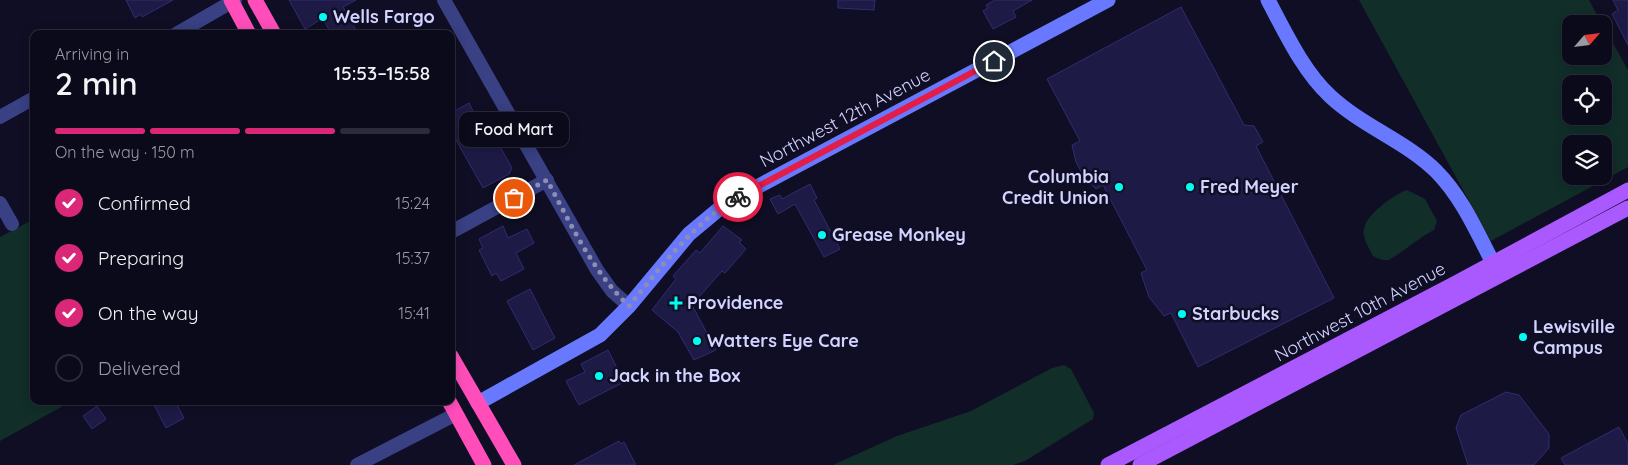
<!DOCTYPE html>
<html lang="en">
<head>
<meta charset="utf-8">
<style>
  :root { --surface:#0b0a1b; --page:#191828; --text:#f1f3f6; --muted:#9a9aa3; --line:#2b2b3a; --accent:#db2777 }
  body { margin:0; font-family:Quicksand,sans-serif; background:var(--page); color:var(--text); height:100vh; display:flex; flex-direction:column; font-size:19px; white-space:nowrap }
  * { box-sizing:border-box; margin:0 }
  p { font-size:16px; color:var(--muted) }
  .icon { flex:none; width:28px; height:28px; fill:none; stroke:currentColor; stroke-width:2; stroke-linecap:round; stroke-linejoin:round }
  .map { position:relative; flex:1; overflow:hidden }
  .details { position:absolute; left:30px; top:30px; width:425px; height:375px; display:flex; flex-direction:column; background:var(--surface); border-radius:10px; box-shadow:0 2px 12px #0003,0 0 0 1px var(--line) }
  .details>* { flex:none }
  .needle { width:32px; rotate:62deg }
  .fabs { position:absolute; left:1562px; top:15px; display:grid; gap:10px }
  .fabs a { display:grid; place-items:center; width:50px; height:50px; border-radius:10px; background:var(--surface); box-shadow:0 2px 12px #0003,0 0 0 1px var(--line); font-size:25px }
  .pin { position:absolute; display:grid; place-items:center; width:42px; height:42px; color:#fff; margin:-21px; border:2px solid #fff; border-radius:50%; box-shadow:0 1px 5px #0007 }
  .courier { position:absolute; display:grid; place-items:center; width:50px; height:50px; margin:-25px; border:4px solid #e11d48; border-radius:50%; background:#fff; color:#222; box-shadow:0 1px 6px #0007 }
  .bubble { position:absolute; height:35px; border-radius:10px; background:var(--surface); box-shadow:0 2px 12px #0003,0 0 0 1px var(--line); font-size:16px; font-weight:600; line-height:35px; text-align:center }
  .overview em { font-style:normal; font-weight:600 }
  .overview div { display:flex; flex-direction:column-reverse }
  .overview { display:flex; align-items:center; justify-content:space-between; height:85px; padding:0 25px }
  h1 { font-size:32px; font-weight:600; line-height:38px }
  .bar { display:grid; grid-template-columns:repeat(4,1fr); gap:8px 5px; align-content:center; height:60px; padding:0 25px }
  .bar i { height:6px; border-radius:4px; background:var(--line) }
  .bar .selected { background:var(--accent) }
  .bar p { grid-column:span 4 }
  ol { padding:0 25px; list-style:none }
  li { display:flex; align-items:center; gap:15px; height:55px }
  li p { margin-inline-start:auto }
  li .icon { padding:5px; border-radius:50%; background:var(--accent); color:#fff; stroke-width:4 }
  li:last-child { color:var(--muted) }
  li i { width:28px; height:28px; border:2px solid var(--line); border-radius:50% }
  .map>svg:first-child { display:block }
  .green { fill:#112e29; fill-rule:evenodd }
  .building { fill:#1d1a45; stroke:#312c71 }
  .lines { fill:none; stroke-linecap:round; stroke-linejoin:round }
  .street { stroke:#394083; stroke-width:14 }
  .secondary { stroke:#6979ff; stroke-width:15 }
  .primary { stroke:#aa59ff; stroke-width:15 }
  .highway { stroke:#ff4dba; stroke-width:15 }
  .done { stroke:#8e8eb2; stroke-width:5; stroke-dasharray:0 9 }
  .route { stroke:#e11d48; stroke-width:6 }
  .poi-dot { fill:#00fdf4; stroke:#0f0e24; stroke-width:2 }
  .labels { text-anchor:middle; stroke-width:5; stroke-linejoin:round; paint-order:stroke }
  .poi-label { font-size:18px; font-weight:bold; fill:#d2d3ff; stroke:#0f0e24; text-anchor:start }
  .street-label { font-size:18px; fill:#d2d3ff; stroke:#0f0e24 }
</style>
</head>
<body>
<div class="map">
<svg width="1628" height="465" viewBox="0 0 1628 465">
  <rect width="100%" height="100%" fill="#0f0e24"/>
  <g class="green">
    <path d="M1359 0H1589L1602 24H1571V56H1604V27L1628 70V167L1491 241ZM1571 84H1604V116H1571ZM1571 144H1604V176H1571Z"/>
    <path d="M1407 190 1425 199 1437 221 1434 230C1421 236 1397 257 1388 260 1383 261 1377 258 1373 256 1369 248 1362 238 1364 229 1365 216 1394 194 1407 190Z"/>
    <path d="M34 219V401H72L0 441V237Z"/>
    <path d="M1064 365 1071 369 1094 413 1093 419 1025 461 1013 465H833L897 436 971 411 1052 368Z"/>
  </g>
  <g class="building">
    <path d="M126 0H173L142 17 141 14 135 18Z"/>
    <path d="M289 0H356L343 7 356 30 349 34H331L323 18 305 29Z"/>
    <path d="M838 0H875L874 10 838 8Z"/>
    <path d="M995 0H1032L1013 11 1016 17 993 29 983 11 988 8 986 5Z"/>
    <path d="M1613 0H1628V45L1612 14 1618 10Z"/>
    <path d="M1181 7 1244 125 1254 126 1263 142 1256 146 1334 298 1198 367 1171 313 1164 316 1149 297 1141 273 1147 270 1103 185 1096 189 1084 177 1076 162 1072 145 1080 141 1047 79Z"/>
    <path d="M469 103 476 117 482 114 512 168 509 174 483 188 451 131V113Z"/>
    <path d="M810 184 817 198 814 200 840 249 824 257 795 204 778 214 770 199 780 195 782 199Z"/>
    <path d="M503 226 508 238 527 229 534 243 516 253 524 269 501 281 496 273 492 276 479 250 483 248 479 239Z"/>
    <path d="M723 226 742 240 739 242 746 249 725 273 722 271 692 305 716 350 694 360 678 332 652 310 676 279 673 276 696 250 700 253Z"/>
    <path d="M530 289 555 338 533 350 507 301Z"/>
    <path d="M608 350 624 382 579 405 566 381 585 372 581 364Z"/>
    <path d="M1506 392 1519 395 1549 434V448L1534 465H1468L1456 428 1461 415Z"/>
    <path d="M152 401H175L184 418 166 428Z"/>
    <path d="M97 406 106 419 92 429 83 416Z"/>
    <path d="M1619 427 1628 444V465H1565L1561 458Z"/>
    <path d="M619 441 621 444 624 442 636 465H574Z"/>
  </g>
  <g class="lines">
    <g class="street">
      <path d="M444 0 597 270 612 291 629 306"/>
      <path d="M176 34 235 0"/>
      <path d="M0 117 34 98"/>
      <path d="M0 203 12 224"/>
      <path d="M451 232 547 180"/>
      <path d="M357 465 456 414"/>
    </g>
    <g class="secondary">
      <path d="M1268 0C1285 32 1303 71 1330 96 1362 126 1407 142 1436 171 1461 196 1476 230 1492 261"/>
      <path d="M478 403 600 335 629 306 689 234 725 204 1108 0"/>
    </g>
    <g class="primary">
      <path d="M1108 465 1456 283 1628 190"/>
      <path d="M1140 465 1628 208"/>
    </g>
    <g class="highway">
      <path d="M231 0 249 34"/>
      <path d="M255 0 274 34"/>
      <path d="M451 356 514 465"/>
      <path d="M449 401 484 465"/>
    </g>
  </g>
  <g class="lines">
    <path class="done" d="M514 198 547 180C571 224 592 271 629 306 662 266 692 224 738 197"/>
    <path class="route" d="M738 197 994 61"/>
  </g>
  <g class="poi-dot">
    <circle cx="323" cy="17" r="5"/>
    <circle cx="1119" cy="187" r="5"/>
    <circle cx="1190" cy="187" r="5"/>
    <circle cx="822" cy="235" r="5"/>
    <path d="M673.5 295.5h5v5h5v5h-5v5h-5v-5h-5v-5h5z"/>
    <circle cx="1182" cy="314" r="5"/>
    <circle cx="1523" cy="337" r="5"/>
    <circle cx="697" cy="341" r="5"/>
    <circle cx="599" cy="376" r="5"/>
  </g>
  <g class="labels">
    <g class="poi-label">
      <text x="333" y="23">Wells Fargo</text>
      <text x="1109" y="183" text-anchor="end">Columbia<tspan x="1109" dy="21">Credit Union</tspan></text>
      <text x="1200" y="193">Fred Meyer</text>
      <text x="832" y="241">Grease Monkey</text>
      <text x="687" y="309">Providence</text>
      <text x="1192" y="320">Starbucks</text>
      <text x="1533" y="333">Lewisville<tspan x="1533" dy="21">Campus</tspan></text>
      <text x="707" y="347">Watters Eye Care</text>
      <text x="609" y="382">Jack in the Box</text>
    </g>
    <g class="street-label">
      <text transform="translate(845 118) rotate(-28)" y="6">Northwest 12th Avenue</text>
      <text transform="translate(1360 312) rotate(-28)" y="6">Northwest 10th Avenue</text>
    </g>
  </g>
</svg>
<div class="fabs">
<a><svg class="needle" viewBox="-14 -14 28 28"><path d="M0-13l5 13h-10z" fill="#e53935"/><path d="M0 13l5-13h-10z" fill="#9a9aa3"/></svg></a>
<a><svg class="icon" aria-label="locate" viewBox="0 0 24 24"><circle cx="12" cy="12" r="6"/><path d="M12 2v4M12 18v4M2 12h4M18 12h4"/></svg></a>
<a><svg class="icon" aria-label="layers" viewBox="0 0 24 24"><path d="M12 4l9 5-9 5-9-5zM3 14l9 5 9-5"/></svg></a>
</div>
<div class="pin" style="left:514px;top:198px;background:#ea580c"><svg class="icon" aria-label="bag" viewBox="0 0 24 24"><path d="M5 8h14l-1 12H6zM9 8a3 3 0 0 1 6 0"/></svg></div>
<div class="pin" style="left:994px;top:61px;background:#1f2937"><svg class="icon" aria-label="home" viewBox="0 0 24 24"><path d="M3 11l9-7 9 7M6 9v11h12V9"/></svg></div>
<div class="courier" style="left:738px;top:197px"><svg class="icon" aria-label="bike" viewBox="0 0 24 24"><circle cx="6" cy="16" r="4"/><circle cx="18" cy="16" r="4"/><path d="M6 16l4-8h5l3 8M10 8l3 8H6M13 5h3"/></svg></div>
<div class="bubble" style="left:459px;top:112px;width:110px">Food Mart</div>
<section class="details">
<div class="overview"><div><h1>2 min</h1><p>Arriving in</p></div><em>15:53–15:58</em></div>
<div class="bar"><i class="selected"></i><i class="selected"></i><i class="selected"></i><i></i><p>On the way · 150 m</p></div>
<ol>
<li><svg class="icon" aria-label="check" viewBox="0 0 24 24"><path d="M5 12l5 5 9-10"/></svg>Confirmed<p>15:24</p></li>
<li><svg class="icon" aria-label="check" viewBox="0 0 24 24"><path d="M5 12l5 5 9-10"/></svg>Preparing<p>15:37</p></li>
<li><svg class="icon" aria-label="check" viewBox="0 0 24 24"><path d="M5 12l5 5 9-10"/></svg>On the way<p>15:41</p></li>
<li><i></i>Delivered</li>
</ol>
</section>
</div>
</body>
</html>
